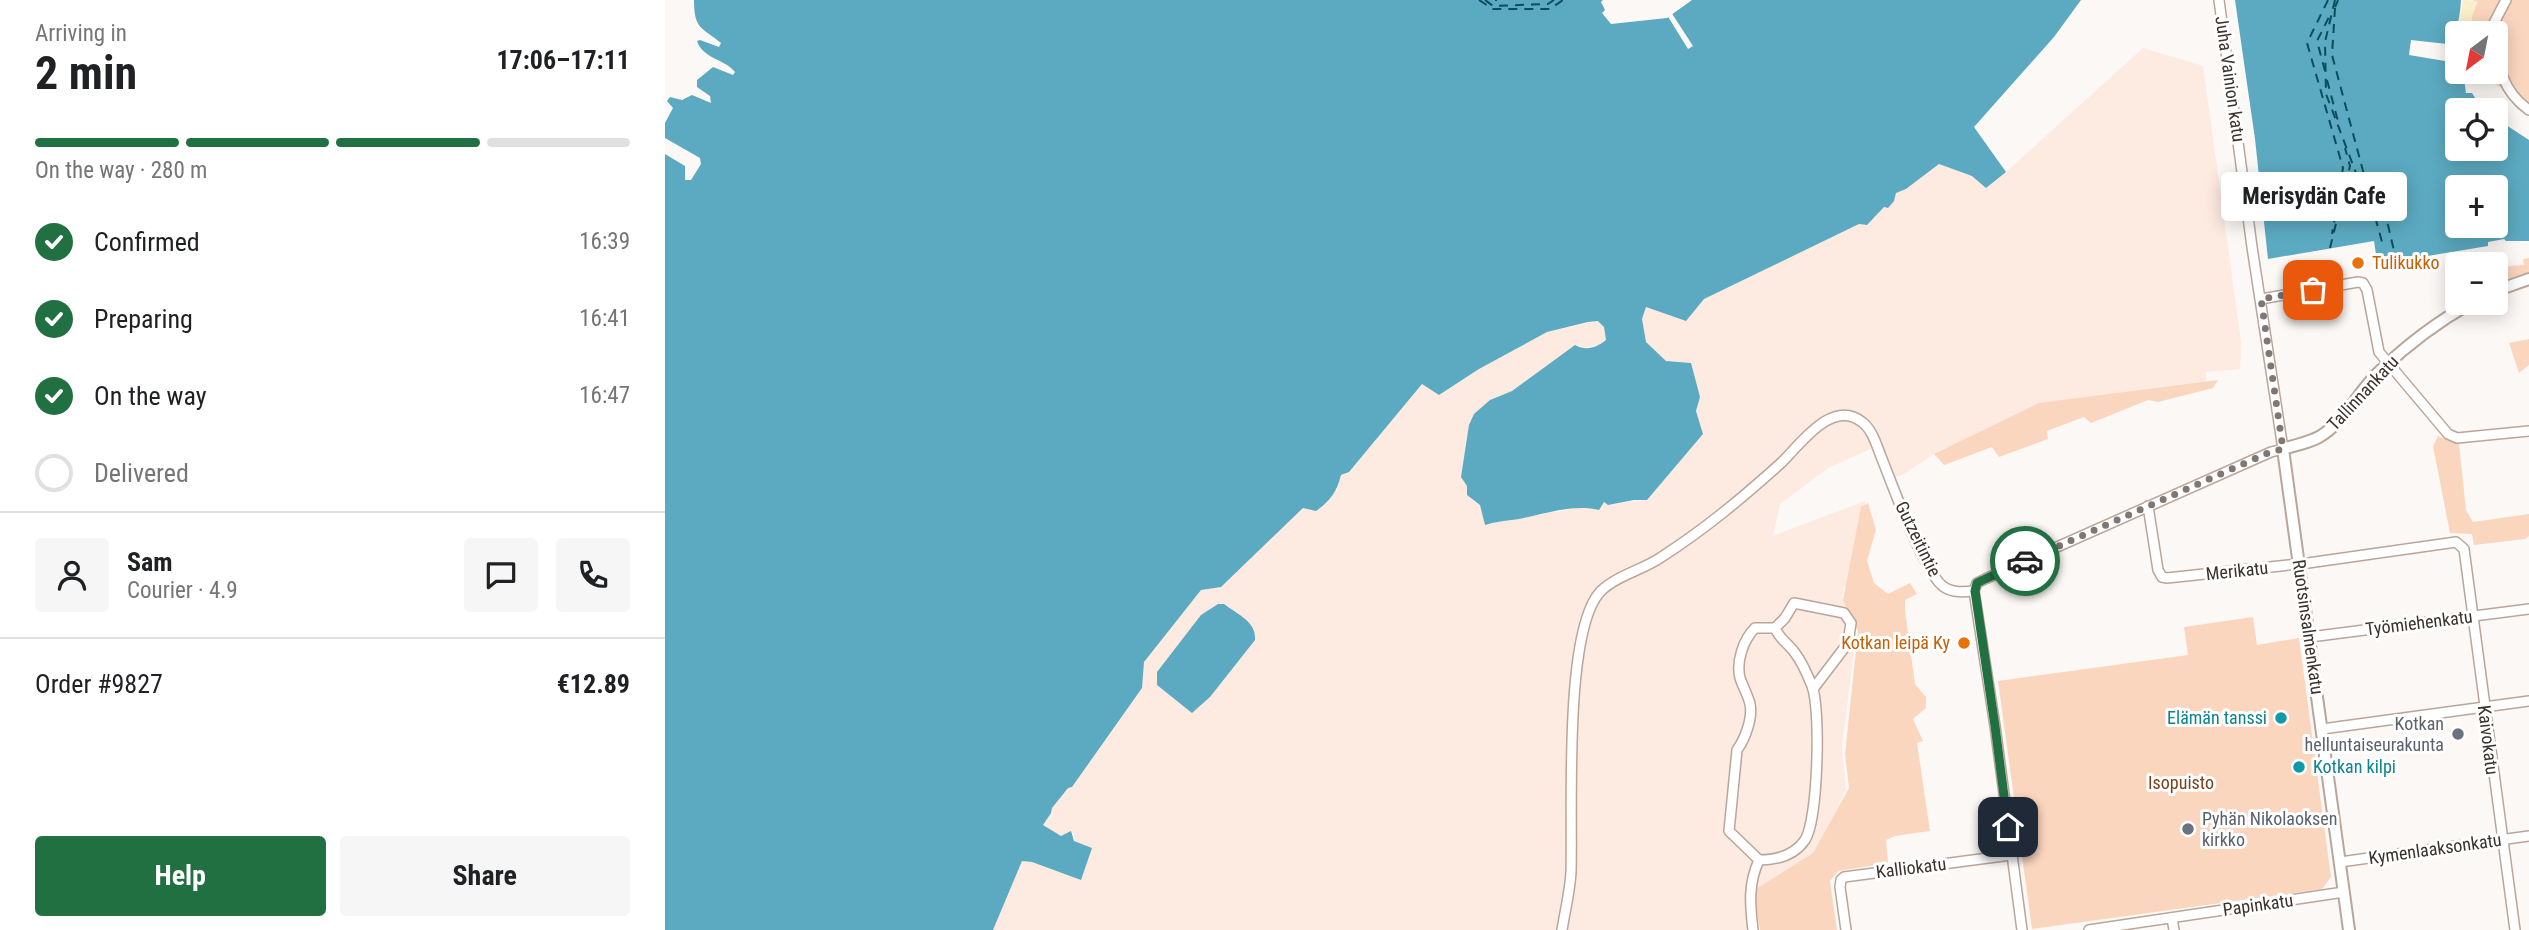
<!DOCTYPE html>
<html lang="en">
<head>
<meta charset="utf-8">
<style>
  :root { --surface:#fff; --page:#f6f6f6; --text:#202124; --muted:#757577; --line:#e0e0e0; --accent:#207041 }
  body { margin:0; font-family:"Roboto Condensed",sans-serif; background:var(--page); color:var(--text); height:100vh; display:flex; flex-direction:column; font-size:26px; white-space:nowrap }
  * { box-sizing:border-box; margin:0 }
  p { font-size:23px; color:var(--muted) }
  .icon { flex:none; width:38px; height:38px; fill:none; stroke:currentColor; stroke-width:2; stroke-linecap:round; stroke-linejoin:round }
  .map { position:relative; flex:1; overflow:hidden }
  .panel { display:flex; flex-direction:column; background:var(--surface); width:665px }
  .panel>* { flex:none }
  .needle { width:46px; rotate:212deg }
  .tools { position:absolute; left:1780px; top:21px; display:grid; gap:14px }
  .tools a { display:grid; place-items:center; width:63px; height:63px; border-radius:7px; background:var(--surface); box-shadow:0 4px 18px #0003; font-size:35px }
  .pin { position:absolute; display:grid; place-items:center; width:60px; height:60px; color:#fff; margin:-30px; border-radius:14px; box-shadow:0 4px 10px #0006 }
  .courier { position:absolute; display:grid; place-items:center; width:70px; height:70px; margin:-35px; border:5px solid #207041; border-radius:50%; background:#fff; color:#222; box-shadow:0 2px 9px #0007 }
  .bubble { position:absolute; height:49px; border-radius:7px; background:var(--surface); box-shadow:0 4px 18px #0003; font-size:23px; font-weight:700; line-height:49px; text-align:center }
  .overview em { font-style:normal; font-weight:700 }
  .overview div { display:flex; flex-direction:column-reverse }
  .overview { display:flex; align-items:center; justify-content:space-between; height:119px; padding:0 35px }
  h1 { font-size:46px; font-weight:700; line-height:52px }
  .bar { display:grid; grid-template-columns:repeat(4,1fr); gap:10px 7px; align-content:center; height:84px; padding:0 35px }
  .bar i { height:9px; border-radius:5px; background:var(--line) }
  .bar .on { background:var(--accent) }
  .bar p { grid-column:span 4 }
  .line { display:flex; align-items:center; gap:18px; padding:0 35px; border-top:2px solid var(--line) }
  .line div { flex:1 }
  .round { display:grid; place-items:center; flex:none; width:74px; height:74px; border-radius:7px; background:var(--page) }
  ol { padding:0 35px; list-style:none }
  li { display:flex; align-items:center; gap:21px; height:77px }
  li p { margin-inline-start:auto }
  li .icon { padding:7px; border-radius:50%; background:var(--accent); color:#fff; stroke-width:4 }
  li:last-child { color:var(--muted) }
  li i { width:38px; height:38px; border:4px solid var(--line); border-radius:50% }
  .primary-button { display:flex; gap:14px; margin-top:auto; padding:14px 35px }
  .primary-button a { flex:1; height:80px; border-radius:7px; background:var(--accent); color:#fff; font-size:28px; font-weight:700; line-height:80px; text-align:center }
  .primary-button a+a { background:var(--page); color:var(--text) }
  main { display:flex; flex:1; min-height:0 }
  .map>svg:first-child { display:block }
  .industrial { fill:#fdeae1 }
  .green { fill:#fbd6bf }
  .sand { fill:#f9efca }
  .water { fill:#5caac1; fill-rule:evenodd }
  .pier { fill:#fcf8f5 }
  .lines { fill:none; stroke-linecap:round; stroke-linejoin:round }
  .ferry { stroke:#084e5f; stroke-width:2; stroke-dasharray:9 7; stroke-linecap:butt }
  .minor-casing { stroke:#b9a69a; stroke-width:12 }
  .tertiary-casing { stroke:#b9a69a; stroke-width:14 }
  .minor { stroke:#fff; stroke-width:9 }
  .tertiary { stroke:#fff; stroke-width:10 }
  .done { stroke:#7e7773; stroke-width:7; stroke-dasharray:0 12.6 }
  .route { stroke:#207041; stroke-width:9 }
  .food-dot { fill:#e8710a; stroke:#fff; stroke-width:2.5 }
  .culture-dot { fill:#0f9aa8; stroke:#fff; stroke-width:2.5 }
  .worship-dot { fill:#6b7280; stroke:#fff; stroke-width:2.5 }
  .labels { text-anchor:middle; stroke-width:6; stroke-linejoin:round; paint-order:stroke }
  .street-label { font-size:18px; fill:#3a322d; stroke:#fff }
  .food-label { font-size:18px; fill:#c56008; stroke:#fff; text-anchor:start }
  .culture-label { font-size:18px; fill:#0d838f; stroke:#fff; text-anchor:end }
  .worship-label { font-size:18px; fill:#5b616d; stroke:#fff; text-anchor:end }
  .park-label { font-size:18px; fill:#78411b; stroke:#fff }
</style>
</head>
<body>
<main>
<section class="panel">
<div class="overview"><div><h1>2 min</h1><p>Arriving in</p></div><em>17:06–17:11</em></div>
<div class="bar"><i class="on"></i><i class="on"></i><i class="on"></i><i></i><p>On the way · 280 m</p></div>
<ol>
<li><svg class="icon" aria-label="check" viewBox="0 0 24 24"><path d="M5 12l5 5 9-10"/></svg>Confirmed<p>16:39</p></li>
<li><svg class="icon" aria-label="check" viewBox="0 0 24 24"><path d="M5 12l5 5 9-10"/></svg>Preparing<p>16:41</p></li>
<li><svg class="icon" aria-label="check" viewBox="0 0 24 24"><path d="M5 12l5 5 9-10"/></svg>On the way<p>16:47</p></li>
<li><i></i>Delivered</li>
</ol>
<div class="line" style="height:126px"><a class="round"><svg class="icon" aria-label="person" viewBox="0 0 24 24"><circle cx="12" cy="8" r="4"/><path d="M4 21q1-7 8-7t8 7"/></svg></a><div><b>Sam</b><p>Courier · 4.9</p></div><a class="round"><svg class="icon" aria-label="chat" viewBox="0 0 24 24"><path d="M4 5h16v11H9l-5 4z"/></svg></a><a class="round"><svg class="icon" aria-label="phone" viewBox="0 0 24 24"><path d="M5 4h4l2 5-3 2q2 4 5 5l2-3 5 2v4C11 20 4 13 5 4z"/></svg></a></div>
<div class="line" style="height:91px"><div>Order #9827</div><b>€12.89</b></div>
<div class="primary-button"><a>Help</a><a>Share</a></div>
</section>
<div class="map">
<svg width="1864" height="930" viewBox="0 0 1864 930">
  <rect width="100%" height="100%" fill="#fcf8f5"/>
  <path class="industrial" d="M1478 48 1538 66 1576 342 1575 369 1541 372V384L1277 449 1237 475 1221 480 1207 448 1163 468 1115 504 1108 536 1200 501 1187 582 1179 587 1177 597 1189 619 1191 633 1177 747 1181 790 1148 858H1140L1095 894 1090 906 1093 930H328L357 861 367 862 416 879 409 833 396 836 377 825 386 813 387 808 403 787H407L477 688 479 662 536 590 556 587 638 508 672 490 676 475 684 472 757 383 774 395 814 369 882 332 933 321 939 327 941 340 934 345 916 348 910 345 847 391 825 400 802 486 807 500 815 505 820 524 839 519 844 521 867 514 877 515 885 511 893 512 915 507 934 510 939 502 943 505 982 500 1038 434 1031 411 1035 396 981 342 977 319 981 307 1021 321 1038 299 1194 224 1202 225 1219 207 1229 201 1231 193 1241 189 1274 164 1307 176 1341 172Z"/>
  <g class="green">
    <path d="M1807 0H1864V108L1826 81 1820 72H1830V33H1807V16L1812 2Z"/>
    <path d="M1864 258V272L1834 282 1831 267 1859 265 1858 259Z"/>
    <path d="M1864 339V365L1854 373 1844 343Z"/>
    <path d="M1553 380 1548 388 1493 402 1483 400 1426 423 1419 417 1382 431 1383 439 1334 457 1327 447 1279 465 1269 454 1374 403Z"/>
    <path d="M1773 436 1794 444 1801 510 1808 522 1864 514V536L1860 539 1809 545 1807 534 1785 533 1768 446Z"/>
    <path d="M1203 503 1211 530 1202 561 1209 583 1223 594 1245 583 1252 594 1240 600V611L1250 684 1261 697V708L1248 719 1258 741 1252 743 1265 831 1230 836 1221 840 1223 863 1173 871 1165 881 1172 930H1095L1088 891 1148 853 1184 788 1180 754 1193 631 1178 600 1196 507Z"/>
    <path d="M1588 617 1592 645 1634 638 1666 877 1657 889 1367 929 1333 681 1523 655 1519 627Z"/>
  </g>
  <path class="sand" d="M1798 0 1812 1 1807 16V33H1793Z"/>
  <g class="water">
    <path d="M29 0H938L936 2 940 10 937 13 946 24 1002 18 1027 0H1416L1389 37 1309 127 1341 172 1321 188 1307 176 1274 164 1241 189 1231 193 1229 201 1223 208 1219 207 1202 225 1194 224 1039 299 1021 321 981 307 977 319 981 342 1001 361 1026 363 1035 397 1031 411 1038 434 982 500H969L943 505 939 502 934 510C906 503 875 516 847 520 838 521 830 522 820 525L815 505 802 495V486L796 477 804 425 809 414 825 400 847 391 910 345C921 351 931 348 941 340L939 327 933 321 923 322 882 332 814 369 774 395 757 384 684 472 676 475C672 492 665 501 651 511L638 508 556 587 536 590 479 662 477 688 407 787 403 788 387 808 386 813 378 825 396 836 406 831 409 841 427 848 416 880 367 862 357 861 328 930H0V154L20 166V180H26L36 164 35 158 0 138V123L8 108 2 101 5 97 17 100 27 95 46 103 45 96 32 87V80L48 67 68 75 70 72C60 59 38 59 32 41L35 40 54 47 56 43C37 27 29 30 29 0Z"/>
    <path d="M1570 0H1796C1795 16 1793 32 1782 44L1746 40 1744 55 1792 63V72H1798L1801 93H1807L1818 110H1792V149H1830L1831 122 1835 121 1864 140V241H1841L1839 239 1823 242V246L1720 263V267L1713 268 1709 241 1603 259 1590 139ZM1792 187H1830V226H1792Z"/>
    <path d="M553 604H559C572 614 592 622 590 640L545 697 527 713 492 685V672L536 615Z"/>
  </g>
  <path class="pier" d="M1006 12 1028 46 1023 49 1002 15Z"/>
  <g class="lines">
    <g class="ferry">
      <path d="M814 0 828 9H885L898 0"/>
      <path d="M820 0 828 6 883 4 889 0"/>
      <path d="M830 0H832"/>
      <path d="M1663 0 1642 43 1678 168 1667 234"/>
      <path d="M1670 0 1660 42 1661 94 1696 186 1723 225 1729 251"/>
      <path d="M1670 7 1673 0"/>
      <path d="M1670 8 1667 55 1705 197"/>
      <path d="M1660 71 1652 41 1665 15"/>
      <path d="M1662 80 1674 125"/>
      <path d="M1706 202 1717 242"/>
      <path d="M1665 248 1685 166 1680 148"/>
    </g>
    <g class="minor-casing">
      <g id="minor">
        <path d="M1830 33 1829 23 1841 0"/>
        <path d="M1830 37C1834 68 1837 91 1864 110"/>
        <path d="M1596 299 1693 282 1698 283 1702 290 1714 352 1783 434 1792 438 1864 431"/>
        <path d="M1483 506 1493 570 1497 577 1502 578 1643 563 1791 542 1799 549 1850 930"/>
        <path d="M1309 591 1312 583 1320 579 1606 452 1618 449 1587 247 1554 0"/>
        <path d="M1309 591 1330 726 1357 930"/>
        <path d="M1645 637 1864 609"/>
        <path d="M1657 729 1864 701"/>
        <path d="M1094 860C1112 860 1129 856 1140 840 1153 820 1156 709 1147 686 1143 676 1137 662 1130 653 1123 643 1115 640 1110 628L1120 618 1129 603 1179 613 1186 623 1183 643 1148 689"/>
        <path d="M1675 862 1864 836"/>
        <path d="M1507 918 1509 930"/>
        <path d="M897 930C900 911 905 891 906 872 908 815 898 629 936 591 951 576 977 570 995 558 1040 529 1076 499 1116 463 1135 445 1167 398 1197 422 1208 430 1212 447 1217 459 1227 484 1260 575 1279 587 1288 593 1299 592 1309 591"/>
        <path d="M1088 930C1085 905 1083 884 1094 860L1064 831 1072 750C1080 739 1088 718 1085 704 1083 695 1078 687 1075 678 1071 662 1078 640 1090 628H1110"/>
        <path d="M1181 930 1175 887 1176 880 1179 877 1346 855"/>
        <path d="M1424 930 1679 892"/>
      </g>
    </g>
    <g class="tertiary-casing">
      <g id="tertiary">
        <path d="M1830 291 1864 279"/>
        <path d="M1684 930 1618 449C1630 445 1643 443 1654 437 1680 422 1694 390 1716 370 1743 344 1774 321 1806 303"/>
      </g>
    </g>
    <use href="#minor" class="minor"/>
    <use href="#tertiary" class="tertiary"/>
  </g>
  <g class="lines">
    <path class="done" d="M1360 561 1605 452 1618 449 1596 299 1648 290"/>
    <path class="route" d="M1343 827 1330 726 1310 591 1312 583 1318 580 1360 561"/>
  </g>
  <g class="food-dot">
    <circle cx="1693" cy="263" r="7"/>
    <circle cx="1299" cy="643" r="7"/>
  </g>
  <g class="culture-dot">
    <circle cx="1616" cy="718" r="7"/>
    <circle cx="1634" cy="767" r="7"/>
  </g>
  <g class="worship-dot">
    <circle cx="1793" cy="734" r="7"/>
    <circle cx="1523" cy="829" r="7"/>
  </g>
  <g class="labels">
    <g class="street-label">
      <text transform="translate(1565 79) rotate(82)" y="6">Juha Vainion katu</text>
      <text transform="translate(1698 393) rotate(-47)" y="6">Tallinnankatu</text>
      <text transform="translate(1253 539) rotate(64)" y="6">Gutzeitintie</text>
      <text transform="translate(1572 571) rotate(-6)" y="6">Merikatu</text>
      <text transform="translate(1754 623) rotate(-7)" y="6">Työmiehenkatu</text>
      <text transform="translate(1643 627) rotate(82)" y="6">Ruotsinsalmenkatu</text>
      <text transform="translate(1823 740) rotate(83)" y="6">Kaivokatu</text>
      <text transform="translate(1770 849) rotate(-8)" y="6">Kymenlaaksonkatu</text>
      <text transform="translate(1246 868) rotate(-7)" y="6">Kalliokatu</text>
      <text transform="translate(1593 905) rotate(-8)" y="6">Papinkatu</text>
    </g>
    <g class="food-label">
      <text x="1707" y="269">Tulikukko</text>
      <text x="1285" y="649" text-anchor="end">Kotkan leipä Ky</text>
    </g>
    <g class="culture-label">
      <text x="1602" y="724">Elämän tanssi</text>
      <text x="1648" y="773" text-anchor="start">Kotkan kilpi</text>
    </g>
    <g class="worship-label">
      <text x="1779" y="730">Kotkan<tspan x="1779" dy="21">helluntaiseurakunta</tspan></text>
      <text x="1537" y="825" text-anchor="start">Pyhän Nikolaoksen<tspan x="1537" dy="21">kirkko</tspan></text>
    </g>
    <g class="park-label">
      <text x="1516" y="789">Isopuisto</text>
    </g>
  </g>
</svg>
<div class="tools">
<a><svg class="needle" viewBox="-14 -14 28 28"><path d="M0-13l5 13h-10z" fill="#e53935"/><path d="M0 13l5-13h-10z" fill="#757577"/></svg></a>
<a><svg class="icon" aria-label="locate" viewBox="0 0 24 24"><circle cx="12" cy="12" r="6"/><path d="M12 2v4M12 18v4M2 12h4M18 12h4"/></svg></a>
<a>+</a>
<a>−</a>
</div>
<div class="pin" style="left:1648px;top:290px;background:#ea580c"><svg class="icon" aria-label="bag" viewBox="0 0 24 24"><path d="M5 8h14l-1 12H6zM9 8a3 3 0 0 1 6 0"/></svg></div>
<div class="pin" style="left:1343px;top:827px;background:#1f2937"><svg class="icon" aria-label="home" viewBox="0 0 24 24"><path d="M3 11l9-7 9 7M6 9v11h12V9"/></svg></div>
<div class="courier" style="left:1360px;top:561px"><svg class="icon" aria-label="car" viewBox="0 0 24 24"><path d="M5 17H2v-5l4-1 3-4h7l3 4 3 1v5h-3M9 17h6M6 11h13"/><circle cx="7" cy="17" r="2"/><circle cx="17" cy="17" r="2"/></svg></div>
<div class="bubble" style="left:1556px;top:172px;width:186px">Merisydän Cafe</div>
</div>
</main>
</body>
</html>
